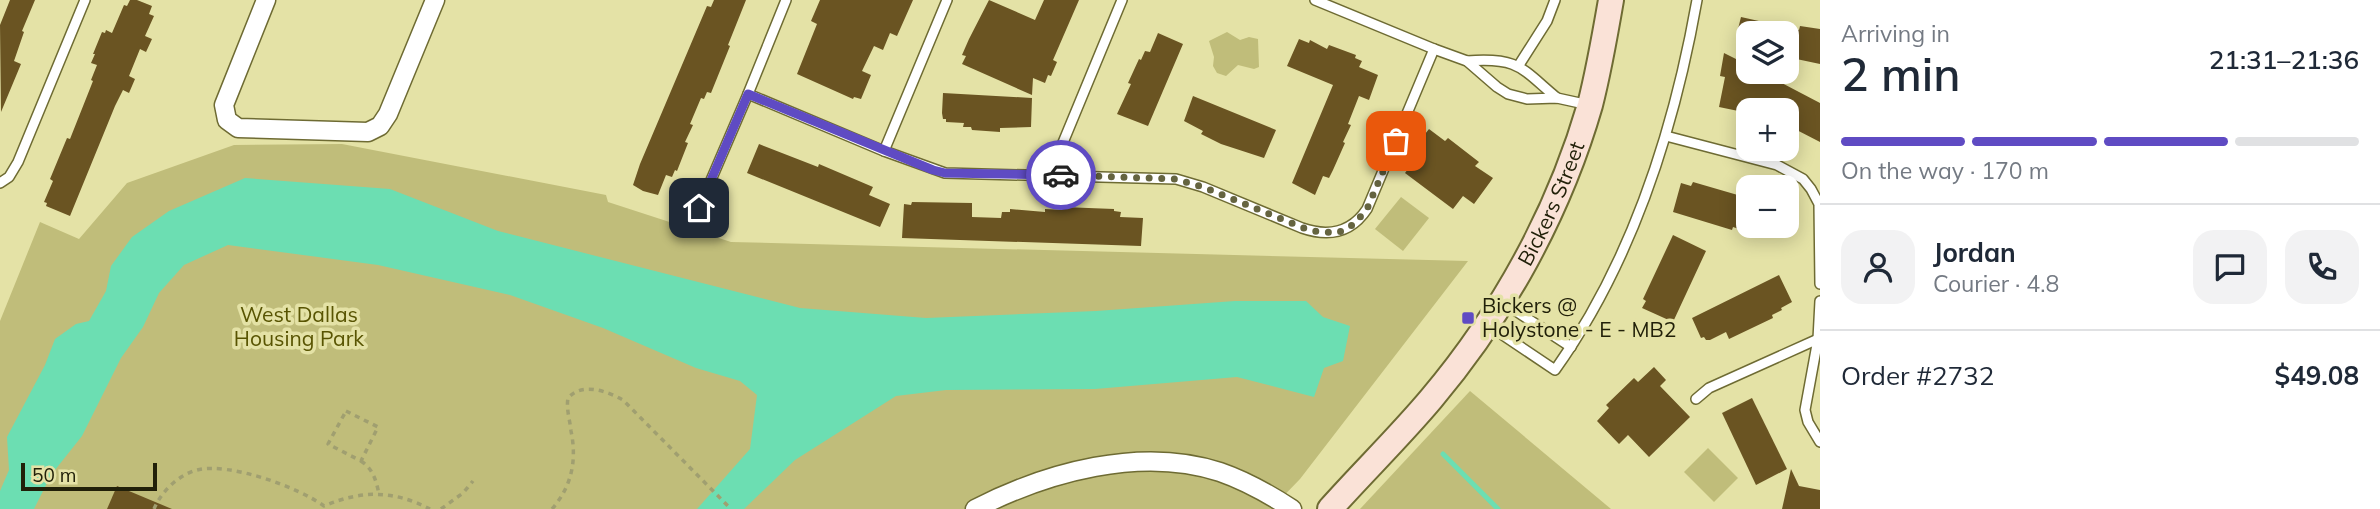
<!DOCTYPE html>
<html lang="en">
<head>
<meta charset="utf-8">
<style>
  :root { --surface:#fff; --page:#f2f2f3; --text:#1f2937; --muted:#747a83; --line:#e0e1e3; --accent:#5f4bc3 }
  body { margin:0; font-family:Mulish,sans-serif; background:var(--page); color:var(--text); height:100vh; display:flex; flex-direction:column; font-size:26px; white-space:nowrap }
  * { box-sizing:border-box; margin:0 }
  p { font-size:23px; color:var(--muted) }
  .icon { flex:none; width:38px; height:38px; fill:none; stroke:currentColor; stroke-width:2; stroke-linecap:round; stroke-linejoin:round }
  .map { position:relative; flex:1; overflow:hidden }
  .side { display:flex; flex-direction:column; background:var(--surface); width:560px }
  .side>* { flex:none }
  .buttons { position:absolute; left:1736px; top:21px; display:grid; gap:14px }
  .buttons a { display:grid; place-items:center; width:63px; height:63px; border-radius:14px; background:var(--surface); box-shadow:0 4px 18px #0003; font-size:35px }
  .scale { position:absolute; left:21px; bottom:18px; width:136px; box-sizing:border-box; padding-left:7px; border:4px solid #212009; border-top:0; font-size:19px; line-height:24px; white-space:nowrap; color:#212009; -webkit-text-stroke:5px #e4e2a6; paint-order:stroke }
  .pin { position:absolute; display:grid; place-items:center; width:60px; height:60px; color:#fff; margin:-30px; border-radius:14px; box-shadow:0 4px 10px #0006 }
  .courier { position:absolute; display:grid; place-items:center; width:70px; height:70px; margin:-35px; border:5px solid #5f4bc3; border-radius:50%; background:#fff; color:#222; box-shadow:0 2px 9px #0007 }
  .head em { font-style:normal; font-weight:600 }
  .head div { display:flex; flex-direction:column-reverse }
  .head { display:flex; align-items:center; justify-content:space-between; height:119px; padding:0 21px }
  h1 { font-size:46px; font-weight:600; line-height:52px }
  .bar { display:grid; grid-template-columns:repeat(4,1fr); gap:10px 7px; align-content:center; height:84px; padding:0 21px }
  .bar i { height:9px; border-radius:5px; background:var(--line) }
  .bar .active { background:var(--accent) }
  .bar p { grid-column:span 4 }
  .line { display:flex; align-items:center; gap:18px; padding:0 21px; border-top:2px solid var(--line) }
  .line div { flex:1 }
  .round { display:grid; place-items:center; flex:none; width:74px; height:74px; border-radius:21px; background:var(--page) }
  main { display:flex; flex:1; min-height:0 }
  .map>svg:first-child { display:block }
  .green { fill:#c0bd7a }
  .water { fill:#6cdeb2 }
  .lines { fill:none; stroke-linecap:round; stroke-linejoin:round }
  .stream { stroke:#6cdeb2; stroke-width:5 }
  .building { fill:#6a5422 }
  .lane-casing { stroke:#6e6b33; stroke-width:12 }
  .street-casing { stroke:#6e6b33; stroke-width:21 }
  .secondary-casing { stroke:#6e6b33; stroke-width:28 }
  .path { stroke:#a09f70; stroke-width:3.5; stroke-dasharray:5 5; stroke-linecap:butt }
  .lane { stroke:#fff; stroke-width:9 }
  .street { stroke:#fff; stroke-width:18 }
  .secondary { stroke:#fae2d7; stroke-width:24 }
  .done { stroke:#656440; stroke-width:7; stroke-dasharray:0 12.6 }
  .route { stroke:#5f4bc3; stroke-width:9 }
  .poi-dot { fill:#5f4bc3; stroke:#e4e2a6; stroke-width:2.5 }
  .labels { text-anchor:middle; stroke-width:7; stroke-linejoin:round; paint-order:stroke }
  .street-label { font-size:21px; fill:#212009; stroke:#e4e2a6 }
  .poi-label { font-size:21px; fill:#212009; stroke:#e4e2a6; text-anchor:start }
  .park-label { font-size:21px; fill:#585402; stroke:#e4e2a6 }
</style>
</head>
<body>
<main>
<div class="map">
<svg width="1820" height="509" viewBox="0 0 1820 509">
  <rect width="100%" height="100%" fill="#e4e2a6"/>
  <g class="green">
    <path d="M1227 32 1240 40 1249 37 1258 39 1259 67 1254 69 1238 65 1226 76 1217 73 1213 66 1214 57 1209 41Z"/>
    <path d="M342 144 606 195 608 202 731 242 1468 261 1300 479 1271 509H0V321L40 222 79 239 127 183 234 145Z"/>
    <path d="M1401 197 1429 218 1403 251 1375 229Z"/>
    <path d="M1470 391 1611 509H1360Z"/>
    <path d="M1708 448 1738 478 1714 502 1684 472Z"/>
  </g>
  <path class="water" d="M245 178 390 189 498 231 800 308 926 318 1096 311 1235 301H1306L1323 317 1350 326 1343 361 1324 368 1314 397 1237 377 1095 389 946 390 896 396 795 460 744 509H697L750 449 757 395 740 381 696 368 603 328 510 295 378 265 228 245 184 265 159 293 143 327 121 358 82 436 51 475 34 509H0V491L9 470 7 437 45 365 55 339 76 324 89 321 106 291 111 266 132 237 169 211Z"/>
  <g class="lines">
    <path class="stream" d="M1443 454 1498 509"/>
  </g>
  <g class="building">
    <path d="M10 0H35L22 31 24 32 14 61 21 64 1 112 0 25Z"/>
    <path d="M130 0H137L152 6 149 14 154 16 145 36 152 39 146 52 140 49 129 76 135 79 129 93 123 90 115 106 70 216 46 206 47 203 44 202 53 181 50 179 67 138 70 139 93 81 91 80 97 65 91 63 95 54H93L102 32 105 33 106 30 112 33 124 5 127 6Z"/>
    <path d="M714 0H746L728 45 730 46 711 93 707 92 704 99 701 98 690 124 693 125 685 142 688 143 677 171 675 170 672 177 666 175 658 195 643 191 633 185 640 164 707 6 711 7Z"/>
    <path d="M820 0H913L897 36 890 33 883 50 874 46 862 71 871 75 861 99 854 97 853 99 797 74 817 24 811 21Z"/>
    <path d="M989 0 1035 20 1044 0H1079L1053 60 1057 62 1051 76 1048 75 1045 83 1033 78 1032 95 962 64 966 56 962 55 969 39Z"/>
    <path d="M1741 17 1799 30 1800 26 1820 29V64L1787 57V33H1737Z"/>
    <path d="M1158 33 1183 44 1148 126 1117 114 1131 84 1128 83 1139 59 1141 60 1145 51 1150 52Z"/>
    <path d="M1299 39 1309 43 1310 40 1327 49 1329 45 1356 55 1355 58 1362 61 1359 67 1378 75 1369 100 1359 96 1348 124 1351 125 1343 142 1345 143 1333 170 1329 178 1323 176 1315 195 1292 183 1333 85 1287 66Z"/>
    <path d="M1724 53 1748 65V72H1761L1820 103V142L1787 125V110H1771L1752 100 1748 113 1719 107 1725 77 1720 76Z"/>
    <path d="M943 93 1032 98 1031 127 1000 128V132L972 130 971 127H963L964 123 946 122V119H943L942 113Z"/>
    <path d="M1193 96 1276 130 1264 158 1221 144 1201 134 1203 131 1184 121Z"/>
    <path d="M1429 129 1445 141 1448 138 1479 162 1475 166 1493 178 1474 204 1463 196 1453 209 1405 173 1424 148 1418 143Z"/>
    <path d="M759 144 818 167 819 164 873 187 869 195 890 204 880 227 747 173Z"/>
    <path d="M1693 182 1748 198V232L1733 227 1732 230 1673 212 1681 183 1691 186Z"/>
    <path d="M912 202 972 203V217L1001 218 1002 212H1010V209L1045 212V209L1062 210 1063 207 1114 209V211L1121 212 1120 217 1143 218 1141 246 902 238 904 204 911 205Z"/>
    <path d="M1673 235 1706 251 1673 322 1642 308 1646 301 1643 299Z"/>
    <path d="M1779 275 1792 302 1781 308 1782 310 1772 315 1773 318 1729 339 1726 332 1710 340H1706L1704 337 1701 338 1692 318Z"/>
    <path d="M1654 367 1666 380 1660 386 1690 417 1649 457 1628 435 1619 444 1597 421 1609 408 1606 405 1634 378 1638 382Z"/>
    <path d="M1752 398 1787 469 1756 485 1722 413Z"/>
    <path d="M1791 469 1799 486 1820 490V509H1782Z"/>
    <path d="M117 486 172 509H107Z"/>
  </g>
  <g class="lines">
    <g class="lane-casing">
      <g id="lane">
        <path d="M786 0 748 94 884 151 945 173 1176 179 1203 187 1302 228C1328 237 1351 233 1367 209L1434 49 1467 61 1497 87 1508 94 1527 99 1557 98 1589 105"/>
        <path d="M1315 0 1434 49"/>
        <path d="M1467 61C1519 57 1521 68 1557 98"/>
        <path d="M1519 65 1547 21 1555 0"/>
        <path d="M1666 136 1777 165 1803 179 1811 189 1819 204 1820 284"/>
        <path d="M884 151 947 0"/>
        <path d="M1050 174 1122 0"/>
        <path d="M0 183 9 177 18 162 85 0"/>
        <path d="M699 208 748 94"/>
        <path d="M1820 301 1818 339 1805 410 1808 422 1820 442"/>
        <path d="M1502 302 1571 347"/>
        <path d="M1488 325 1555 370C1632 262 1674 130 1697 0"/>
        <path d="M1696 399 1709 388 1818 339"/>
      </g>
    </g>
    <g class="street-casing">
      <g id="street">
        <path d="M266 0 224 105 227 120 238 128 368 132 380 126 388 114 435 0"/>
        <path d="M975 509C1047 472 1141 446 1220 472 1246 481 1269 494 1292 509"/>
      </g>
    </g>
    <g class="secondary-casing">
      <g id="secondary">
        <path id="s1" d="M1330 509C1363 472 1399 437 1431 399 1503 314 1559 212 1590 105 1599 70 1605 35 1611 0"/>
      </g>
    </g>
    <g class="path">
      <path d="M346 411 378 427 361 461 328 444Z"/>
      <path d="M361 461C373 469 376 480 379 494"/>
      <path d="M154 509C161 492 178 475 197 470 229 462 298 487 324 506 362 490 393 490 430 509"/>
      <path d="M441 509 463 493 473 481"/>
      <path d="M552 509C572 486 577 460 571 431 570 420 566 409 568 398 582 382 607 391 623 400L731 509"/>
    </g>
    <use href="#lane" class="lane"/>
    <use href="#street" class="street"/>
    <use href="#secondary" class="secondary"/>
  </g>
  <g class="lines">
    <path class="done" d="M1061 175 1175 179 1203 187 1311 231 1338 233 1354 224 1367 209 1396 141"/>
    <path class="route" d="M699 208 748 94 933 170 945 173 1061 175"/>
  </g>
  <rect class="poi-dot" x="1461" y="311" width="14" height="14" rx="3.5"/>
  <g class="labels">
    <g class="street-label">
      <text dy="7" stroke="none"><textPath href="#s1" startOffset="380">Bickers Street</textPath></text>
    </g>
    <g class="poi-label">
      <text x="1482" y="313">Bickers @<tspan x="1482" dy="24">Holystone - E - MB2</tspan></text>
    </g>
    <g class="park-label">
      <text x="299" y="322">West Dallas<tspan x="299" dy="24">Housing Park</tspan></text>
    </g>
  </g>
</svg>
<div class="buttons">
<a><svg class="icon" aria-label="layers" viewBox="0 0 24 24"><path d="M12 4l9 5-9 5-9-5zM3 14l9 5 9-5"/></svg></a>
<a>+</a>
<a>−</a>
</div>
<div class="scale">50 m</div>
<div class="pin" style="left:1396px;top:141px;background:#ea580c"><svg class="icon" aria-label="bag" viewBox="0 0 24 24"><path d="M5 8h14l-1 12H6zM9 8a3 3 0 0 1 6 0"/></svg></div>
<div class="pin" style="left:699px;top:208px;background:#1f2937"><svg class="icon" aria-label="home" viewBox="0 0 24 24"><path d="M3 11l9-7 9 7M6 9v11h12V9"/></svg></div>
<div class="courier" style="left:1061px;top:175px"><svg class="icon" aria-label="car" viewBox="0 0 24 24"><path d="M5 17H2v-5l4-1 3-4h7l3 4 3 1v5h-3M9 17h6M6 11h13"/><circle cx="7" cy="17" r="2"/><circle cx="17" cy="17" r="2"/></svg></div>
</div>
<section class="side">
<div class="head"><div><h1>2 min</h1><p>Arriving in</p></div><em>21:31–21:36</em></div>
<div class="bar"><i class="active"></i><i class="active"></i><i class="active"></i><i></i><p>On the way · 170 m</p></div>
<div class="line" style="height:126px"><a class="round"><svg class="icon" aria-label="person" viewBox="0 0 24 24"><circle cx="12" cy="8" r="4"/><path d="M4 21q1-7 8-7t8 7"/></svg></a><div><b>Jordan</b><p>Courier · 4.8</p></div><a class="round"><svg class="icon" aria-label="chat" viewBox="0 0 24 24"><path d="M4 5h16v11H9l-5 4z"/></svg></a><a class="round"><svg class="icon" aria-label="phone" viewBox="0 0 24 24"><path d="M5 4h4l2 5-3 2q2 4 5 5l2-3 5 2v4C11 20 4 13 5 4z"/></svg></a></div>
<div class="line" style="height:91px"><div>Order #2732</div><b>$49.08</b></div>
</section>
</main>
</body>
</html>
